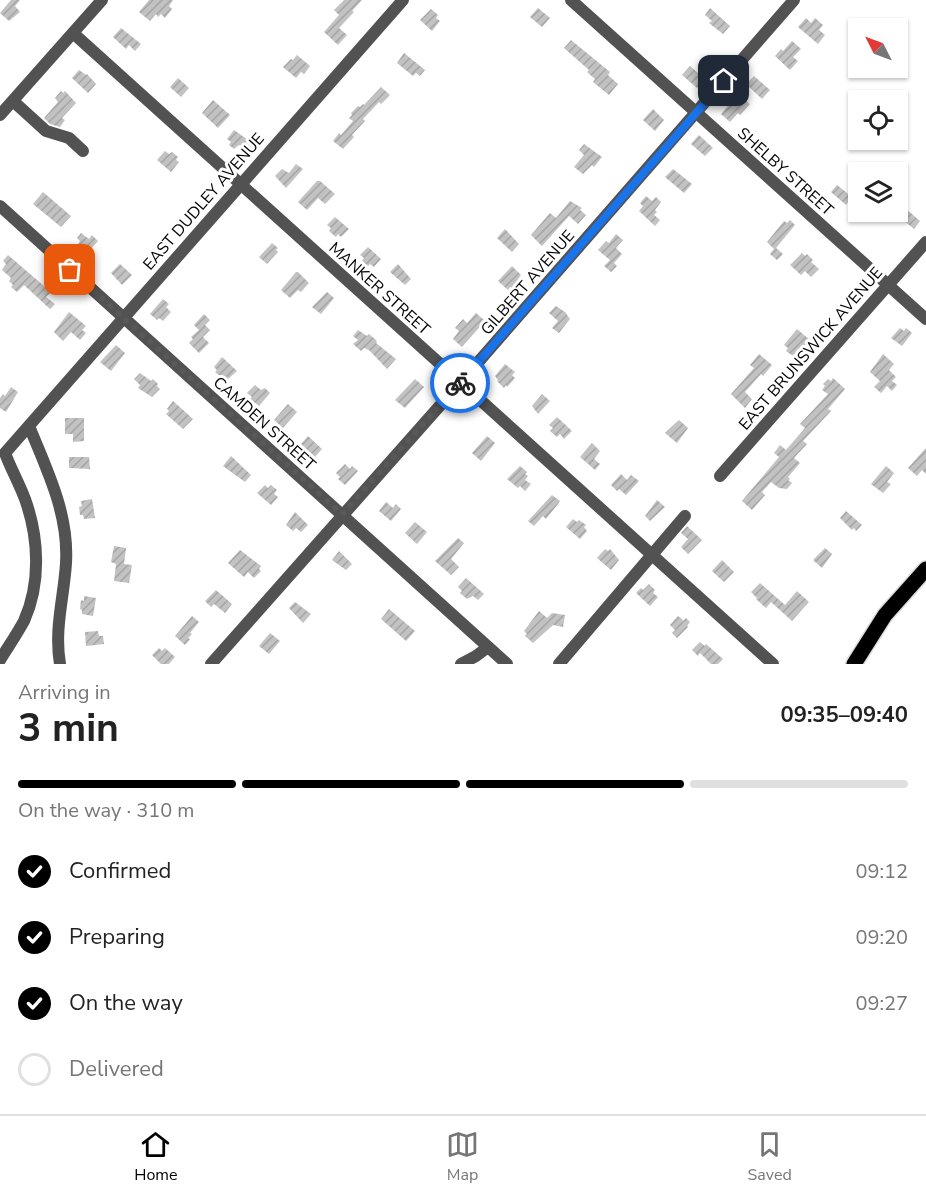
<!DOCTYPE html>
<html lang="en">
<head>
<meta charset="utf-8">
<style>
  :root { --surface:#fff; --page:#f6f6f6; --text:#222; --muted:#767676; --line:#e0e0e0; --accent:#000 }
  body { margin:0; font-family:"Nunito Sans",sans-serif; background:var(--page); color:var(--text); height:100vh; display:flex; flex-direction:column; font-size:22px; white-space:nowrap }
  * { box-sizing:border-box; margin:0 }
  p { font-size:20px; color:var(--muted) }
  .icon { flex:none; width:33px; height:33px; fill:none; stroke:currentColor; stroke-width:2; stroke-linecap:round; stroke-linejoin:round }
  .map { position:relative; height:664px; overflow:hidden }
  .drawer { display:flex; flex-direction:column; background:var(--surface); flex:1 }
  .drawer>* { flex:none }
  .needle { width:39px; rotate:312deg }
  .buttons { position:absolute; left:848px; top:18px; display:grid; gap:12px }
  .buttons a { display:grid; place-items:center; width:60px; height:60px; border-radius:0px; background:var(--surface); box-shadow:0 2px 4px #0004; font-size:30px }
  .pin { position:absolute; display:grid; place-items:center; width:51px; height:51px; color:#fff; margin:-26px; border-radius:12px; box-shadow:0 3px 9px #0006 }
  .courier { position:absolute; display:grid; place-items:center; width:60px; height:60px; margin:-30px; border:4px solid #1a73e8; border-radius:50%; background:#fff; color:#222; box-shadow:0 2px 8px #0007 }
  .head em { font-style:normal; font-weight:700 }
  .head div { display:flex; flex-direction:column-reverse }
  .head { display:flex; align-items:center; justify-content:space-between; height:102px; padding:0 18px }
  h1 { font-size:39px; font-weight:700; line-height:45px }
  .bar { display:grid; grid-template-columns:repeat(4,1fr); gap:9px 6px; align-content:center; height:72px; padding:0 18px }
  .bar i { height:8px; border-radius:4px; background:var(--line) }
  .bar .active { background:var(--accent) }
  .bar p { grid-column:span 4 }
  ol { padding:0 18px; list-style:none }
  li { display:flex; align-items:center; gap:18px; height:66px }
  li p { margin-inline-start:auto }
  li .icon { padding:6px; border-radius:50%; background:var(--accent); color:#fff; stroke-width:4 }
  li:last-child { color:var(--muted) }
  li i { width:33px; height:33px; border:3px solid var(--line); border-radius:50% }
  .tab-bar { display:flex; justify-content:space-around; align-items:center; height:84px; border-top:2px solid var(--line); background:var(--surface); font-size:16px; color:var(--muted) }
  .tab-bar a { display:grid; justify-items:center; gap:3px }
  .tab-bar .active { color:var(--accent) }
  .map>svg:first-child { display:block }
  .building { fill:url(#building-hatch) }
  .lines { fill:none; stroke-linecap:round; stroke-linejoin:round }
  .major-casing { stroke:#dbdbdb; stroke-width:18 }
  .minor { stroke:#525252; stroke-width:12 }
  .major { stroke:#000; stroke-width:15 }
  .done { stroke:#595959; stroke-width:6; stroke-dasharray:0 10.8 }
  .route { stroke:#1a73e8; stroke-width:8 }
  .labels { text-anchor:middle; stroke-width:6; stroke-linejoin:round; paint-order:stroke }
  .street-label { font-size:16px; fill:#000; stroke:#fff }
</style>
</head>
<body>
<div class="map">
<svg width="926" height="664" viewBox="0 0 926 664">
  <defs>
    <pattern id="building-hatch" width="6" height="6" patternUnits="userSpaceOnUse" patternTransform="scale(1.5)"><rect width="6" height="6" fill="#c2c2c2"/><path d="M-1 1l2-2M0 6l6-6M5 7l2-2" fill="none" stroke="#a5a5a5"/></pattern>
  </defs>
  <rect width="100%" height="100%" fill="#fff"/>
  <g class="building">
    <path d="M11 0H20L15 6 20 12 9 21 0 13Z"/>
    <path d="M149 0H173L169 6 172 9 165 18 161 14 158 17 156 14 150 21 139 12Z"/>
    <path d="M344 0H362L352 11 354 12 339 28 347 35 338 45 324 32 339 15 334 10Z"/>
    <path d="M538 8 550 18 542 27 530 17Z"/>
    <path d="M710 8 730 26 723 34 709 23 712 21 705 15Z"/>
    <path d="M431 9 438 15 436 18 440 21 432 31 420 20Z"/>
    <path d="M806 18 811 23 815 18 823 25 819 30 825 35 818 44 798 27Z"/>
    <path d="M121 28 141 44 135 51 129 45 126 49 113 37Z"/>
    <path d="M571 40 610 72 608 75 618 84 609 95 593 82 595 79 587 72 589 70 564 48Z"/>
    <path d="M792 41 801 49 793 57 798 61 790 70 775 56 781 49 783 51Z"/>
    <path d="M404 53 425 70 420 76 416 73 413 76 397 63Z"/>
    <path d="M297 55 310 66 304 74 301 72 296 78 283 67 291 59 293 60Z"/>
    <path d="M690 66 705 79 697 88 682 75Z"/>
    <path d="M79 70 86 75 87 74 96 84 88 93 72 78Z"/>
    <path d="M754 76 770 90 762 99 746 84Z"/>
    <path d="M178 78 189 88 181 97 170 87Z"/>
    <path d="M381 87 390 95 381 104 379 102 363 119 365 121 352 135 354 137 343 149 333 141 339 133 341 135 353 121 349 118 352 115 351 113 358 106 360 107 363 104 364 105Z"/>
    <path d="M61 91 63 93 65 91 76 103 62 118 65 120 60 127 50 124 44 118 58 102 55 98Z"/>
    <path d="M738 94 750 104 740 115 738 113 730 122 721 114Z"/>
    <path d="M213 100 230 115 218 128 202 113Z"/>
    <path d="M653 109 664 120 655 131 643 120Z"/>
    <path d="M234 130 255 145 249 153 239 145 234 149 229 145 231 142 227 139Z"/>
    <path d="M699 135 713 148 705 156 691 144Z"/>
    <path d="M584 144 602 157 594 167 592 165 583 174 574 167 584 155 579 150Z"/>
    <path d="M165 151 169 154 172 152 178 157 176 160 179 162 171 172 157 160Z"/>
    <path d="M296 164 303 169 286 188 275 176 282 169 289 173Z"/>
    <path d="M673 169 692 184 684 193 665 177Z"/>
    <path d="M317 181H320L335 194 325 204 318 198 307 210 298 202Z"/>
    <path d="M837 185 852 197 846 205 831 192Z"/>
    <path d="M43 192 71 216 61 227 33 204Z"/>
    <path d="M646 196 652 201 656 197 661 202 655 210 657 212 654 215 660 220 655 226 639 211 643 206 640 203Z"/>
    <path d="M570 201 582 208 580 210 586 215 578 224 569 216 542 246 531 235 550 213 556 218Z"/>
    <path d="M905 208 920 221 914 229 898 216Z"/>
    <path d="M335 217 349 229 341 237 338 234 336 237 329 231 331 228 327 225Z"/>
    <path d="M790 220 795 225 776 248 783 254 777 260 770 254 774 249 767 242 784 221 787 223Z"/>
    <path d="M505 229 519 244 512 252 497 238Z"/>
    <path d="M81 233 89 239 92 235 98 241 88 252 78 244 80 241 77 238Z"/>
    <path d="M616 234 623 240 616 248 622 254 614 263 617 266 611 272 604 266 610 260 598 250 606 241 609 243Z"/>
    <path d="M272 243 278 248 276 250 278 252 267 264 259 257Z"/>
    <path d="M368 247 381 259 374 267 370 264 368 266 362 261 364 258 360 255Z"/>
    <path d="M802 253 805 256 807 254 813 260 811 262 819 269 811 277 805 271 801 275 790 265Z"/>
    <path d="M8 255 51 292 46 297 55 304 50 309 24 285 17 292 11 287 13 285 9 281 11 278 2 270 6 264 3 261Z"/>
    <path d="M120 264 132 275 122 285 111 273Z"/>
    <path d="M398 264 411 279 405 285 390 272Z"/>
    <path d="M512 266 521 275 512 288 510 287 508 290 498 281Z"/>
    <path d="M296 272H298L309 283 301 292 298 290 290 298 281 290Z"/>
    <path d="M327 292 334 298 321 314 312 307Z"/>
    <path d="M163 299 169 304 166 307 171 312 163 321 159 318 157 320 150 314Z"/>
    <path d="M556 306 565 312 570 319 559 333 552 328 558 321 549 313Z"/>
    <path d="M69 312 86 326 82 330 86 333 80 340 71 332 63 341 54 332Z"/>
    <path d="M476 313 485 321 462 347 453 339 459 331 455 328 463 319 467 323Z"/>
    <path d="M204 314 210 320 205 325 210 330 203 337 209 343 199 353 189 343 193 339 191 337 199 330 194 325Z"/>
    <path d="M900 328 904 331 906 328 912 333 902 346 891 338Z"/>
    <path d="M797 329 811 341 804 350 801 347 793 356 786 351 788 348 784 345Z"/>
    <path d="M358 330 367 336 369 334 377 341 376 343 396 359 387 369 369 350 364 348 361 351 353 344 358 340 353 336Z"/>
    <path d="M116 345 125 353 111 371 100 362Z"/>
    <path d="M759 354 772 365 763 376 761 374 745 392 752 399 745 408 731 394 754 368 750 365Z"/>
    <path d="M883 354 894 364 889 370 896 377 892 381 897 385 892 391 887 386 881 393 874 387 880 381 870 372Z"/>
    <path d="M222 357 237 371 228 379 224 376 222 378 215 372 217 370 214 367Z"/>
    <path d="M505 364 515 372 512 375 515 378 507 387 506 385 504 388 497 381 498 380 495 376Z"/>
    <path d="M140 373 151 381 153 379 158 384 157 386 160 389 152 397 138 388 140 385 134 379Z"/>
    <path d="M833 378 845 389 828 409 831 411 803 441 807 444 794 458 800 463 788 477 790 479 788 480 792 483 787 489 779 488 771 482 762 492 765 495 752 510 742 501 779 457 774 453 780 445 786 450 805 428 800 424 828 394 822 390 825 386 823 384 828 379 831 381Z"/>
    <path d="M415 379 424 387 405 408 395 400Z"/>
    <path d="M255 385 261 390 265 388 270 393 259 406 250 399 252 397 247 393Z"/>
    <path d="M11 387 18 392 6 412 0 408V398L3 394 5 396Z"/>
    <path d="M542 394 550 401 538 414 532 406Z"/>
    <path d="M173 401 193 419 183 429 166 414 169 411 167 409Z"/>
    <path d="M288 404 297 412 283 428 274 420Z"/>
    <path d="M557 417 572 431 564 439 560 434 557 437 550 431 553 428 549 425Z"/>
    <path d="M65 418H84V441L73 442V434H65Z"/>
    <path d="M679 420 688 428 677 443 665 433Z"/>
    <path d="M308 436 322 449 315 457 301 444Z"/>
    <path d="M487 436 495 443 481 461 472 453Z"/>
    <path d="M592 443 600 451 594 459 600 464 595 470 580 457Z"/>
    <path d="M926 448V474L922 470 917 476 908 468Z"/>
    <path d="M231 456 251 475 245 482 223 466Z"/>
    <path d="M69 457H89L90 469 69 468Z"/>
    <path d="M345 464 350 469 352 466 358 471 345 485 338 479 340 477 336 473Z"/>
    <path d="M520 466 527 472 525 474 528 476 525 480 531 484 525 491 520 486 518 488 507 479Z"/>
    <path d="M886 466 894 473 887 482 891 484 883 493 871 484Z"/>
    <path d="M621 474 627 480 631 475 639 481 626 495 619 489 617 491 611 485Z"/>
    <path d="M265 485 268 488 271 485 277 490 274 494 278 497 271 505 257 493Z"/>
    <path d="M552 495 560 501 558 504 546 519 543 516 534 526 528 521Z"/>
    <path d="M92 499 95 518 84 519 83 515H80L79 507 82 506 81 501Z"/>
    <path d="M657 500 665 507 650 521 645 516Z"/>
    <path d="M386 502 393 508 396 504 401 509 391 521 379 511Z"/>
    <path d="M846 511 862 525 856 531 854 528 852 530 840 518Z"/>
    <path d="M295 512 308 525 301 532 296 528 293 531 286 525Z"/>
    <path d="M573 519 577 522 579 520 586 525 584 527 587 531 580 539 566 527Z"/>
    <path d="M415 522 427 532 417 544 405 533Z"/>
    <path d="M687 526 702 540 688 554 681 547 688 539 681 533Z"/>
    <path d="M458 538 464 543 451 559 459 567 451 575 435 561Z"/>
    <path d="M114 546 126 548 124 564 132 565 129 583 114 581 116 564 111 562Z"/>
    <path d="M825 548 832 554 822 568 813 560Z"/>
    <path d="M605 549 608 551 610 549 619 560 611 570 597 558Z"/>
    <path d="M240 550 261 566 259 569 261 571 254 578 248 572 244 577 228 563Z"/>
    <path d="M339 551 352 564 346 570 332 560Z"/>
    <path d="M722 560 734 572 724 582 712 571Z"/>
    <path d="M466 578 484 594 478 600 473 596 467 599 460 593 462 591 458 587Z"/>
    <path d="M760 583 785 605 797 591 809 602 792 621 771 602 766 608 756 599 757 598 751 592Z"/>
    <path d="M649 584 655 590 653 593 658 597 650 606 636 593 641 588 643 590Z"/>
    <path d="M216 590 232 604 225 613 214 604 211 607 205 601Z"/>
    <path d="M84 596 96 598 93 616 82 614V610L80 609 81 600 84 601Z"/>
    <path d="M295 602 311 614 303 623 289 608Z"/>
    <path d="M389 609 415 631 406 641 381 619Z"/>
    <path d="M539 611 547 618 552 613 565 615 563 627 553 625 533 643 525 636 527 634 524 631Z"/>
    <path d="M192 616 199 622 190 633 192 634 188 638 190 639 185 645 175 636Z"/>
    <path d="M678 616 683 620 682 622 686 618 690 622 687 626 688 627 677 638 672 633 675 630 670 625Z"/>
    <path d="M98 631 99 636H103L104 644 86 646 85 632Z"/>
    <path d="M270 633 280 641 269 654 259 646Z"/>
    <path d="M700 642 705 646 706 644 723 659 718 664H711L700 653 698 656 692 650Z"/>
    <path d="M159 648 162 651 165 648 175 657 169 664H161L152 655Z"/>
  </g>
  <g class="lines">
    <g class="major-casing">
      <path id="major" d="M854 664 885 615 926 569"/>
    </g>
    <g class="minor">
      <path d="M571 0 926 319"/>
      <path d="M73 33 773 664"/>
      <path d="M13 101 46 131 69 138 83 151"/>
      <path d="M0 115 102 0"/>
      <path d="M0 206 507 664"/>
      <path d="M29 426C47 470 69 514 66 563 64 597 54 629 60 664"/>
      <path d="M720 476 926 242"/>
      <path d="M0 660C8 647 17 634 24 621 41 583 39 538 25 499 19 483 11 469 5 453L403 0"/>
      <path d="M211 664 460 383 794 0"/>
      <path d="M461 664 476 656 488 647"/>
      <path d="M559 664 685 516"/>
    </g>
    <use href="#major" class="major"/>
  </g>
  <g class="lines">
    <path class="done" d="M70 270 342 514 460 383"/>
    <path class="route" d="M460 383 724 81"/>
  </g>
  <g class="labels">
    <g class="street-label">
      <text transform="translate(786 171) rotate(42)" y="6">SHELBY STREET</text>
      <text transform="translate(203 201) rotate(-49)" y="6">EAST DUDLEY AVENUE</text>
      <text transform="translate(527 282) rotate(-49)" y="6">GILBERT AVENUE</text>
      <text transform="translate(380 288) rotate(42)" y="6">MANKER STREET</text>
      <text transform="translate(810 348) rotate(-49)" y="6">EAST BRUNSWICK AVENUE</text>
      <text transform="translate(265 423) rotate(42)" y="6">CAMDEN STREET</text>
    </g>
  </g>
</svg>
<div class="buttons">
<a><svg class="needle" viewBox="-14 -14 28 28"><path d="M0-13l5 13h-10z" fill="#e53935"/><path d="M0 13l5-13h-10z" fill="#767676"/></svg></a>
<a><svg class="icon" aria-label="locate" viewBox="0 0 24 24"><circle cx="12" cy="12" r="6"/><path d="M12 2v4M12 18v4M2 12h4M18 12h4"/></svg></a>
<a><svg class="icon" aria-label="layers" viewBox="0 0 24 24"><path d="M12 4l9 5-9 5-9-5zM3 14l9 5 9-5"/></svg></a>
</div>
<div class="pin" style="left:70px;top:270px;background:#ea580c"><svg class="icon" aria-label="bag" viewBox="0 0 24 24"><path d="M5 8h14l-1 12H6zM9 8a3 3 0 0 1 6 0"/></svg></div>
<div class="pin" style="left:724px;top:81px;background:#1f2937"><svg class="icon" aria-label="home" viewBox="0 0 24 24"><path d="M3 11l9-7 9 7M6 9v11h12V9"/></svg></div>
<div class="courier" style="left:460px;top:383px"><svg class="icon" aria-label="bike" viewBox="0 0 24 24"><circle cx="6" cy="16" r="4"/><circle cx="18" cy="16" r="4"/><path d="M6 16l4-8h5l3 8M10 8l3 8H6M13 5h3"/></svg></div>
</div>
<section class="drawer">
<div class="head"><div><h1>3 min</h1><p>Arriving in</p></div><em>09:35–09:40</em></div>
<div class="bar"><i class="active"></i><i class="active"></i><i class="active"></i><i></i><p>On the way · 310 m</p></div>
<ol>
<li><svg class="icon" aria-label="check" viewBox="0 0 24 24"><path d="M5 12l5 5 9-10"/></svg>Confirmed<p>09:12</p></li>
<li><svg class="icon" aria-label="check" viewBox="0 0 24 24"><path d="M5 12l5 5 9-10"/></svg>Preparing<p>09:20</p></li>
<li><svg class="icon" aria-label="check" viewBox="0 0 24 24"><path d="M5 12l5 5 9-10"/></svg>On the way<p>09:27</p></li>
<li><i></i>Delivered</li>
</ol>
</section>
<nav class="tab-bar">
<a class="active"><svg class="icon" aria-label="home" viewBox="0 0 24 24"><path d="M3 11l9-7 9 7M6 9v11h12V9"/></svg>Home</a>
<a><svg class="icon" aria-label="map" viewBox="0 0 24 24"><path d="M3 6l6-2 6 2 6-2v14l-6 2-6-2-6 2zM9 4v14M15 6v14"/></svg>Map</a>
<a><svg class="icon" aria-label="saved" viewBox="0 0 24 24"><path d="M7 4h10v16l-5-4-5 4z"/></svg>Saved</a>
</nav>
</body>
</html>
